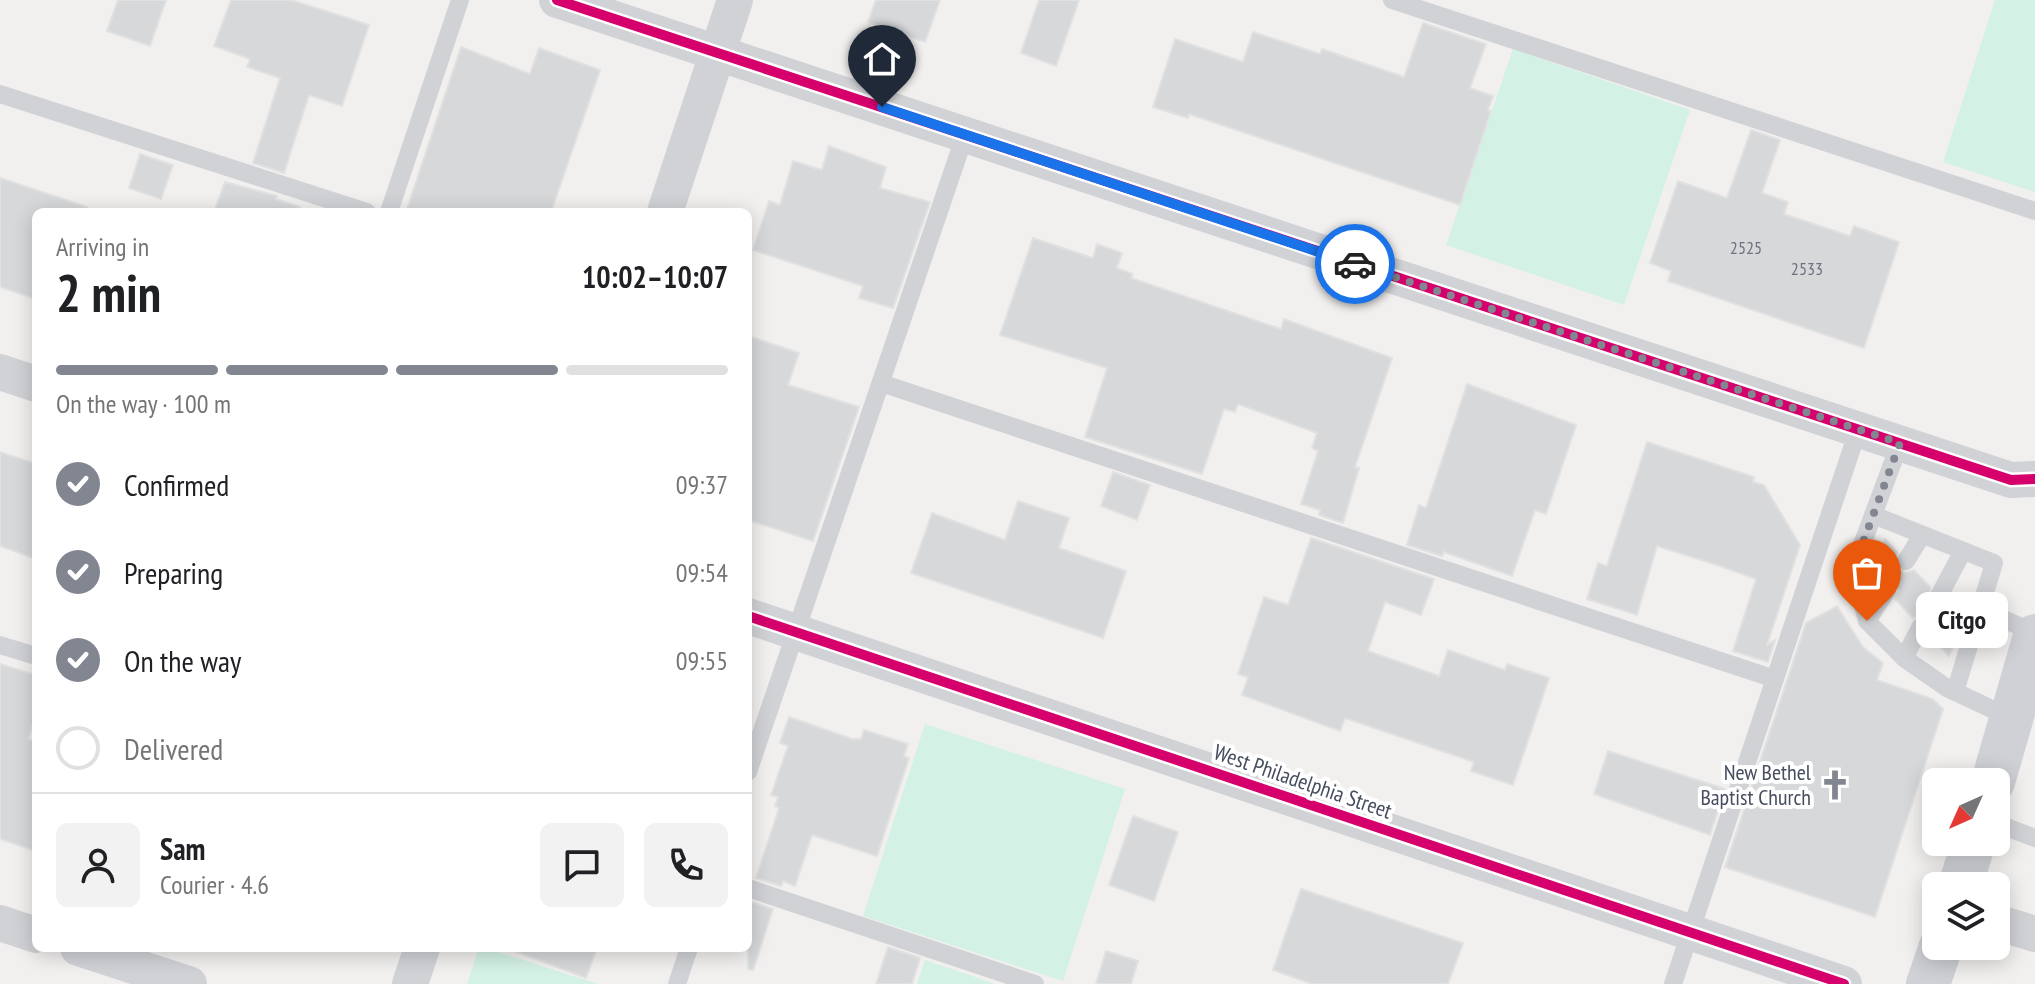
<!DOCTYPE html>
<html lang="en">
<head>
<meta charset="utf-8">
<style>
  :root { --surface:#fff; --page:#f2f2f2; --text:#202124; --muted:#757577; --line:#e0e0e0; --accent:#818691 }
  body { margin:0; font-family:"PT Sans Narrow",sans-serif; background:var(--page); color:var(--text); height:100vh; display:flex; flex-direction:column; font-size:30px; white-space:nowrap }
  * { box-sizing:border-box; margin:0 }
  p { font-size:26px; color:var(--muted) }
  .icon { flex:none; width:44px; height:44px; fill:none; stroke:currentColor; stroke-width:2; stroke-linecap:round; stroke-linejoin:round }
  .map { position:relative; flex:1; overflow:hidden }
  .side { position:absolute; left:32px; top:208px; width:720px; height:744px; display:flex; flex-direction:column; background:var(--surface); border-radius:12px; box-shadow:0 4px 20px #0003 }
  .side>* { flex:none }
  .needle { width:52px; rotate:225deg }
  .tools { position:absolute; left:1922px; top:768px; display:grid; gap:16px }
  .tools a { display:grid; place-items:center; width:88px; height:88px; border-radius:12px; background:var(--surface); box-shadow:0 4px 20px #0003; font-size:40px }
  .pin { position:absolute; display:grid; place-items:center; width:68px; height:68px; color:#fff; margin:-82px -34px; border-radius:50% 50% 50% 0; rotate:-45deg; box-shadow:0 0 8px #0007 }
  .pin .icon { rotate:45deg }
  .courier { position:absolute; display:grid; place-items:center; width:80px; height:80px; margin:-40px; border:6px solid #1a73e8; border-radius:50%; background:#fff; color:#222; box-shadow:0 2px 10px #0007 }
  .bubble { position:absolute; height:56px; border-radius:12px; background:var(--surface); box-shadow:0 4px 20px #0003; font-size:26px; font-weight:800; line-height:56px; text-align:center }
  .head em { font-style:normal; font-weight:800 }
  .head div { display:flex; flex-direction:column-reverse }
  .head { display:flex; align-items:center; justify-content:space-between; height:136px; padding:0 24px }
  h1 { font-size:52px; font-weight:800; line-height:60px }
  .bar { display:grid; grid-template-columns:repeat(4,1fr); gap:12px 8px; align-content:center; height:96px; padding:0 24px }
  .bar i { height:10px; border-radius:6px; background:var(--line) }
  .bar .active { background:var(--accent) }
  .bar p { grid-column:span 4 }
  .line { display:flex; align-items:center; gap:20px; padding:0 24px; border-top:2px solid var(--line) }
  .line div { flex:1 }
  .round { display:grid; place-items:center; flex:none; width:84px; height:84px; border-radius:12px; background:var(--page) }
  ol { padding:0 24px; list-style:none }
  li { display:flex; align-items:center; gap:24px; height:88px }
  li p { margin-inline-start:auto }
  li .icon { padding:8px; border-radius:50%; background:var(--accent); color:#fff; stroke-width:4 }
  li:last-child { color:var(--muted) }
  li i { width:44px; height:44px; border:4px solid var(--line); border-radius:50% }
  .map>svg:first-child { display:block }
  .grass { fill:#d3f1e4 }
  .building { fill:#d7d8da; stroke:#e2e1e2; stroke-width:2 }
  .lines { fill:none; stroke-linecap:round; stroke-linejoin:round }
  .lane { stroke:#d1d2d6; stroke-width:18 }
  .street { stroke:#d1d2d6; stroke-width:36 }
  .secondary { stroke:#cfd1d6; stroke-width:44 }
  .cycleway-casing { stroke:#fff; stroke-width:15 }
  .cycleway { stroke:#d6006c; stroke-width:10 }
  .done { stroke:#818691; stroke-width:8; stroke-dasharray:0 14.4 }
  .route { stroke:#1a73e8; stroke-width:10 }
  .labels { text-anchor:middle; stroke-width:8; stroke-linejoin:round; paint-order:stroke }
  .number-label { font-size:18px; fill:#6c727f }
  .poi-label { font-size:22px; fill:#454d5e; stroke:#fff; text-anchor:end }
  .street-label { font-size:22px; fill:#454d5e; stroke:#fff }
</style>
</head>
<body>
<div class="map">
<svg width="2035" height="984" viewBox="0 0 2035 984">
  <rect width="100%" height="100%" fill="#f1f0ef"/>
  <g class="grass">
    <path d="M1995 0H2035V192L1943 162Z"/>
    <path d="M1513 49 1690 110 1624 305 1446 245Z"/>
    <path d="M925 724 1125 789 1063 981 863 916Z"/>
    <path d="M479 948H485L598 984H467Z"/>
    <path d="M925 960 993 983V984H917Z"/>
  </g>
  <g class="building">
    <path d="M118 0H166L150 46 107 31Z"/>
    <path d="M231 0H291L369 25 342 106 309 95 284 173 253 163 280 78 247 67 250 59 214 46Z"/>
    <path d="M876 0H940L925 42 868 22Z"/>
    <path d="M1039 0H1079L1056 66 1021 53Z"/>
    <path d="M1423 23 1486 44 1470 88 1493 96 1488 110 1491 111 1460 205 1189 114 1188 118 1153 107 1175 39 1243 62 1253 32 1320 54 1322 49 1404 77Z"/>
    <path d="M461 47 530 74 539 48 600 70 551 212H406Z"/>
    <path d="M1751 130 1780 140 1762 193 1788 202 1784 214 1850 236 1854 226 1899 242 1864 348 1668 281 1671 271 1650 263 1678 181 1727 198Z"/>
    <path d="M829 146 886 167 880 188 930 202 893 308 859 298 863 286 753 250 769 201 780 205 793 161 822 170Z"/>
    <path d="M140 154 173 165 161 199 129 188Z"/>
    <path d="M0 178 87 207 86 212H36V299L0 287Z"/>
    <path d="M225 182 277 196 276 199 300 207 299 212H214Z"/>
    <path d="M1033 238 1093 258 1097 244 1122 253 1117 268 1133 274 1131 278 1281 329 1284 319 1392 358 1355 467 1359 468 1343 523 1319 515 1320 510 1301 504 1318 451 1312 448 1317 433 1238 404 1235 412 1224 409 1202 474 1085 437 1107 368 1000 335Z"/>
    <path d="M748 336 799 353 788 385 859 407 813 541 748 520Z"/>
    <path d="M1467 384 1576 425 1546 514 1535 510 1512 576 1444 552 1442 556 1407 545 1419 505 1426 508Z"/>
    <path d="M1647 442 1754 477 1753 482 1764 485 1800 545 1767 645 1775 640 1768 662 1733 651 1756 579 1714 564 1657 546 1637 615 1587 599 1598 563 1607 566Z"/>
    <path d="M0 452 36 464V559L0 546Z"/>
    <path d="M1113 472 1150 485 1137 520 1101 506Z"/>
    <path d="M1018 501 1069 518 1059 548 1126 571 1103 638 911 573 932 513 1005 540Z"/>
    <path d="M1311 538 1434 579 1421 615 1385 602 1368 651 1439 676 1448 650 1505 670 1507 664 1549 678 1513 785 1471 771 1474 762 1383 731 1345 718 1340 731 1242 695 1248 677 1238 674 1264 597 1288 605Z"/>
    <path d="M1885 539 1897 552 1896 567 1905 573 1914 570 1930 587 1929 603 1939 608 1947 604 1964 622 1949 656 1930 636 1931 619 1921 614 1913 618 1895 599 1899 590 1894 580 1887 578 1879 582 1871 573Z"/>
    <path d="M1837 606 1863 647 1883 663 1877 680 1933 699 1943 709 1875 917 1725 867 1806 623Z"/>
    <path d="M0 664 36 675V715L28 739 36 742V851L0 839Z"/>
    <path d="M789 717 852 739H861L864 730 908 744 904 756 909 758 877 856 812 835 795 886 783 881 781 886 756 878 779 808 775 806 778 797 771 795 788 746 780 743Z"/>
    <path d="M1608 751 1725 789 1710 835 1594 794Z"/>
    <path d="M1133 816 1178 832 1154 901 1109 885Z"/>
    <path d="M1301 889 1463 943 1448 984H1312L1273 970Z"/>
    <path d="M748 901 773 909 753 970 748 969Z"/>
    <path d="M888 947 920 958 912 984H876Z"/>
    <path d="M514 948H597L586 978 514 951Z"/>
    <path d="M1106 951 1138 961 1131 984H1096Z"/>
  </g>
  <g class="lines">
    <g class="lane">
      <path d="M1392 0 2035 211"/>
      <path d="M0 94 367 212"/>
      <path d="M389 212 460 0"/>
      <path d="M881 383 1775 679"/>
      <path d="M1900 443 1853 569 1867 621 1904 658 1947 688 2013 719"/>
      <path d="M1873 515 1994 563 1955 692"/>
      <path d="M1906 561 1922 535"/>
      <path d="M1939 596 1963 551"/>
      <path d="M1984 606 1992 614 2035 633"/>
      <path d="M1867 621 1887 590"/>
      <path d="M0 645 36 656"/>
      <path d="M1904 658 1921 626"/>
      <path d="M748 772 965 135"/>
      <path d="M1996 823 2035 838"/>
      <path d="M748 888 1035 984"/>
      <path d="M677 984 689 948"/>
      <path d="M1673 984 1858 430"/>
    </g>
    <g class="street">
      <path d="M557 0 2011 480 2035 479"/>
      <path d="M665 212 735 0"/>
      <path d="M0 372 36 384"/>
      <path d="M748 616 1844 984"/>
      <path d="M1996 922 2035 934"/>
      <path d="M0 923 36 935"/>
      <path d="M78 948 189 984"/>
      <path d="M410 984 422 948"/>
    </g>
    <g class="secondary">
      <path d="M1993 782 2035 636"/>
      <path d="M1960 886 1974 842"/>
      <path d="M1928 984 1941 946"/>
    </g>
    <g class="cycleway-casing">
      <g id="cycleway">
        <path d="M557 0 2011 480 2035 479"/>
        <path d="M748 616 1844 984"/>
      </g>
    </g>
    <use href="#cycleway" class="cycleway"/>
  </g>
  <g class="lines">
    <path class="done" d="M1355 264 1900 443 1853 569 1867 621"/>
    <path class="route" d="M882 107 1355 264"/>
  </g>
  <defs>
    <g id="church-bare" transform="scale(2.4)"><path d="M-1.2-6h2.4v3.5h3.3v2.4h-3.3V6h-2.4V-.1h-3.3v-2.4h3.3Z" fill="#818691" stroke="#fff" stroke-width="2.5" paint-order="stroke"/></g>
  </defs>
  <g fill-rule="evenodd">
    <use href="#church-bare" x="1835" y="785"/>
  </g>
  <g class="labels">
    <g class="number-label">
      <text x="1746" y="254">2525</text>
      <text x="1807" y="275">2533</text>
    </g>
    <g class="poi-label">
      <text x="1811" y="780">New Bethel<tspan x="1811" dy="25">Baptist Church</tspan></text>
    </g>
    <g class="street-label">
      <text transform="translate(1303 781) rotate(19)" y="8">West Philadelphia Street</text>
    </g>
  </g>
</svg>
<div class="tools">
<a><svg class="needle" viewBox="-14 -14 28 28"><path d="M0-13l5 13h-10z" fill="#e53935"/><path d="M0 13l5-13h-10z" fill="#757577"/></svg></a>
<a><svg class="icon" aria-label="layers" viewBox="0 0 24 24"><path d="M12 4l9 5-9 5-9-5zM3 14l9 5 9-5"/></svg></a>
</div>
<div class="pin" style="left:1867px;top:621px;background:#ea580c"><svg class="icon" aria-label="bag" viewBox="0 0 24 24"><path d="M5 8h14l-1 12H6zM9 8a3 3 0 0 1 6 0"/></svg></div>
<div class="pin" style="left:882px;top:107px;background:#1f2937"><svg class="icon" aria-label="home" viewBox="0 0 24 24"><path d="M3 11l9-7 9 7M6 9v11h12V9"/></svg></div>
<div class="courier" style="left:1355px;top:264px"><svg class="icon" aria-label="car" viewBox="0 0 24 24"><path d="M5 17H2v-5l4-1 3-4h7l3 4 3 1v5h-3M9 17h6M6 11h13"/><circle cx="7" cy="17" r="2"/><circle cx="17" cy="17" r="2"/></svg></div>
<div class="bubble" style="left:1916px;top:592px;width:92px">Citgo</div>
<section class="side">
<div class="head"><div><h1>2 min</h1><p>Arriving in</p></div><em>10:02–10:07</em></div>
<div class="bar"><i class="active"></i><i class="active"></i><i class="active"></i><i></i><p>On the way · 100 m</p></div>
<ol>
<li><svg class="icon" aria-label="check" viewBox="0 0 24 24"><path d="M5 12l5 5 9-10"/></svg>Confirmed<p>09:37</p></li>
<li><svg class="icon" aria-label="check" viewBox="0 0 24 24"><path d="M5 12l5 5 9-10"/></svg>Preparing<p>09:54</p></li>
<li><svg class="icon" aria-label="check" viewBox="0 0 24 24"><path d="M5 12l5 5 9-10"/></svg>On the way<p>09:55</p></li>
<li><i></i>Delivered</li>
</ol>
<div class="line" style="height:144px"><a class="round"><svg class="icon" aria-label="person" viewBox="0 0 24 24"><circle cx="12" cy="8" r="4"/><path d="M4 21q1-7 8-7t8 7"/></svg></a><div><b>Sam</b><p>Courier · 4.6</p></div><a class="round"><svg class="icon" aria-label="chat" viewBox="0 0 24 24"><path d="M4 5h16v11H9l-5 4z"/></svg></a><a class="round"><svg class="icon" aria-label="phone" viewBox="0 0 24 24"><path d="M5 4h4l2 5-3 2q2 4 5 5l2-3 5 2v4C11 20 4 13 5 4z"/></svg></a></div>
</section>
</div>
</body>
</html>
